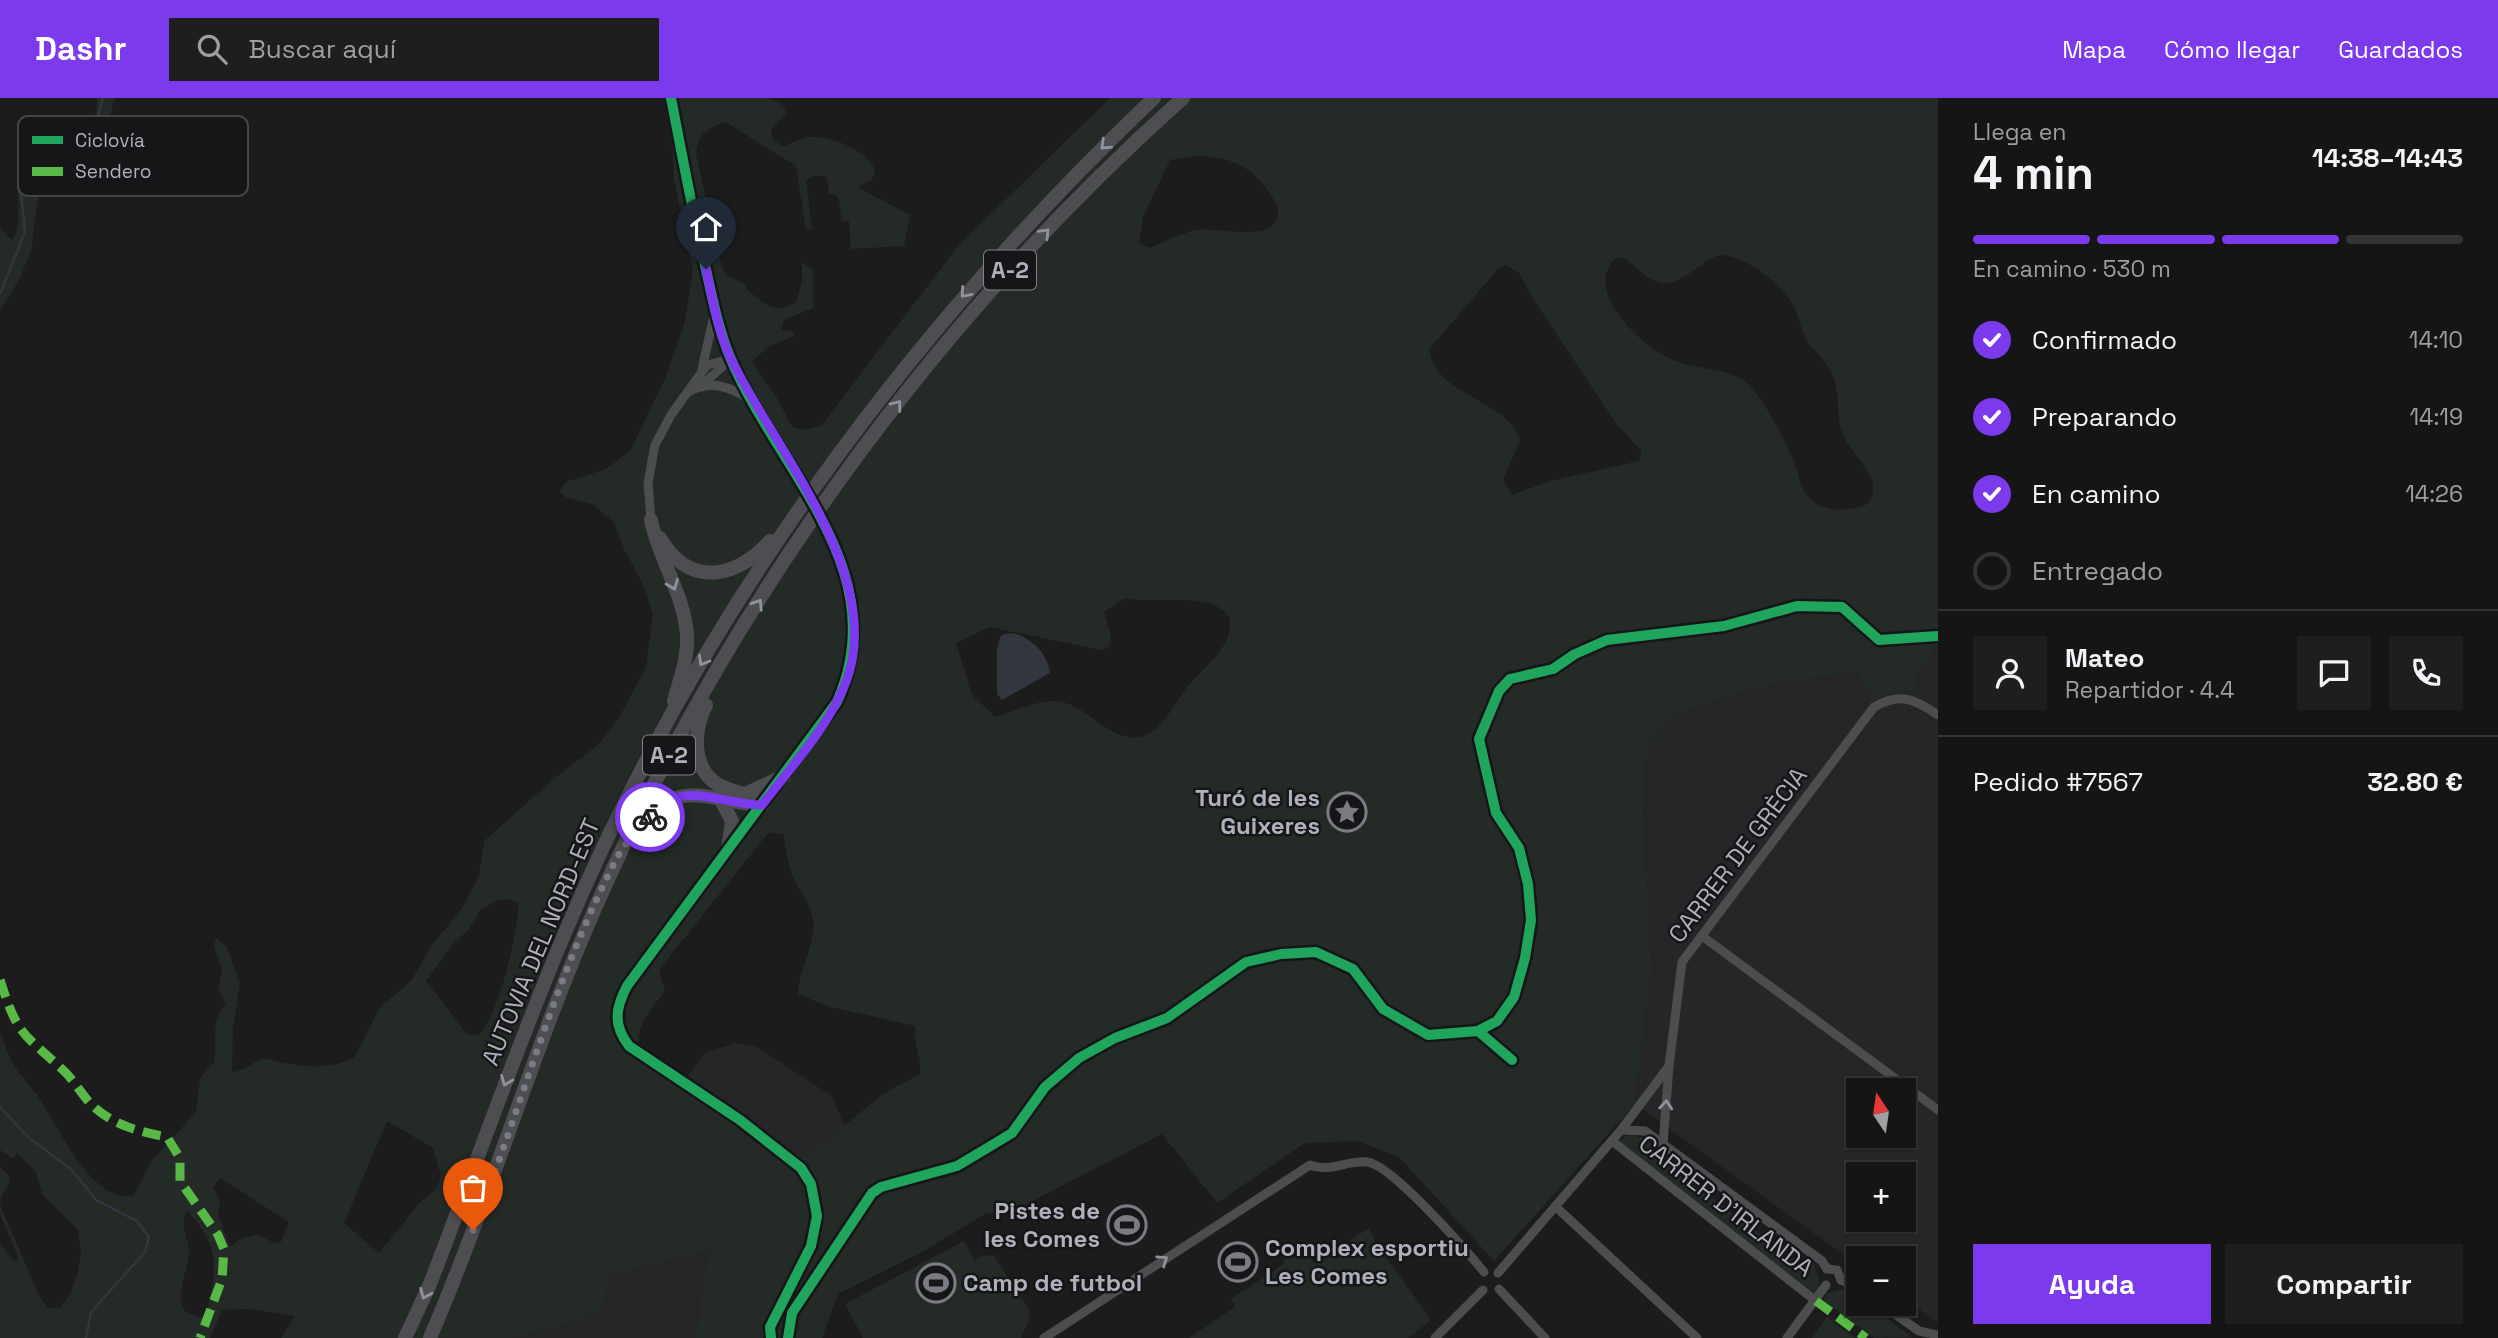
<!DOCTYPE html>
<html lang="es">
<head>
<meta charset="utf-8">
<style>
  :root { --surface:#151515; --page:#1e1e1e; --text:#f1f3f6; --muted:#9d9fa0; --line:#343434; --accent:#7c3aed }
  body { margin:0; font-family:"Space Grotesk",sans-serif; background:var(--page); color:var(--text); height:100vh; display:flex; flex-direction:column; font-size:26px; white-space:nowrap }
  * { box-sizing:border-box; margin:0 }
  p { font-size:23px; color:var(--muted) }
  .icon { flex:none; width:38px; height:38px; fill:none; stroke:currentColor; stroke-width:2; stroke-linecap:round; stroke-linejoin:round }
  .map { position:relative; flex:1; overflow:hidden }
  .drawer { display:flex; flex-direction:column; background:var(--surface); width:560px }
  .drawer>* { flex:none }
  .needle { width:46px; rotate:347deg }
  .tools { position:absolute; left:1846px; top:980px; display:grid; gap:14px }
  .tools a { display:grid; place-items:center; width:70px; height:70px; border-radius:0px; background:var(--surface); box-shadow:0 2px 5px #0004,0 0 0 2px var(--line); font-size:35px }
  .pin { position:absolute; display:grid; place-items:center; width:60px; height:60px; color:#fff; margin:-72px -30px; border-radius:50% 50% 50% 0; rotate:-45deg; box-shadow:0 0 7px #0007 }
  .pin .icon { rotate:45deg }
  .courier { position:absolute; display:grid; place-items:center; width:70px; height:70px; margin:-35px; border:5px solid #7c3aed; border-radius:50%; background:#fff; color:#222; box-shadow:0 2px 9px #0007 }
  .head em { font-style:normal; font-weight:600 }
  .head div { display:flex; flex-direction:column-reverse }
  .head { display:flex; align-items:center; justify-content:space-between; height:119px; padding:0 35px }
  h1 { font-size:46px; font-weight:600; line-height:52px }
  .bar { display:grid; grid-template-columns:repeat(4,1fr); gap:10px 7px; align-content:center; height:84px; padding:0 35px }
  .bar i { height:9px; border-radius:5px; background:var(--line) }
  .bar .current { background:var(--accent) }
  .bar p { grid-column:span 4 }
  .line { display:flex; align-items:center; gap:18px; padding:0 35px; border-top:2px solid var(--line) }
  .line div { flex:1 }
  .round { display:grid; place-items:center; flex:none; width:74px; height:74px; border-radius:0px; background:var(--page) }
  ol { padding:0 35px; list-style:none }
  li { display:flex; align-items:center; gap:21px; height:77px }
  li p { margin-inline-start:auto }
  li .icon { padding:7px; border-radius:50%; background:var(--accent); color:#fff; stroke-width:4 }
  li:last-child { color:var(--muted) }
  li i { width:38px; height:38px; border:4px solid var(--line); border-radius:50% }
  .primary-button { display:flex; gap:14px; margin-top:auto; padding:14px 35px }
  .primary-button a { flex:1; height:80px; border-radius:0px; background:var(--accent); color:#fff; font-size:28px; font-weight:600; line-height:80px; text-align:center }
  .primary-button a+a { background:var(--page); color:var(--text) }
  header { display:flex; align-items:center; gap:42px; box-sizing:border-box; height:98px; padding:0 35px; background:var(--accent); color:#fff }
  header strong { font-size:33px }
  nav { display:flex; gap:38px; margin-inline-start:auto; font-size:24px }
  .search { width:490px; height:63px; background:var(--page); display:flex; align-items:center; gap:18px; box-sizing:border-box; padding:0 24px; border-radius:0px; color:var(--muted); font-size:26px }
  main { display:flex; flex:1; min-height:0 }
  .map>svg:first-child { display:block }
  .built { fill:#262628; fill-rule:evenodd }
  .green { fill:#242b26; fill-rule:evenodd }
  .water { fill:#31363f }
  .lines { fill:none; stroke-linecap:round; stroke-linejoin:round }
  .stream { stroke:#31363f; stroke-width:2.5 }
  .minor { stroke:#4c4d4f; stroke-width:9 }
  .highway { stroke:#4e4e52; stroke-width:14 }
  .minor-bridge { stroke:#4c4d4f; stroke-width:9 }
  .quiet { stroke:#58b947; stroke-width:9; stroke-dasharray:18 9; stroke-linecap:butt }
  .cycleway-casing { stroke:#161618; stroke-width:15 }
  .cycleway { stroke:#20a55d; stroke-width:10 }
  .oneway { stroke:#91939c }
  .oneway2 { stroke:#91929b }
  .done { stroke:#7b7c83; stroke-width:7; stroke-dasharray:0 12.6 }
  .route { stroke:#7c3aed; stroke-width:9 }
  .labels { text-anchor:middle; stroke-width:5; stroke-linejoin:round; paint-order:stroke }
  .shield { fill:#161618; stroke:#80828a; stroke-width:2 }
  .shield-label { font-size:23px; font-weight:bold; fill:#aeb0bb }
  .poi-label { font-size:24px; font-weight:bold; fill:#aeb0bb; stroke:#161618; text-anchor:end }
  .street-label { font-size:24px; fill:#aeb0bb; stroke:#161618 }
  .key { fill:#161618; stroke:#444449; stroke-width:2 }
  .key-label { font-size:19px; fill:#aeb0bb }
</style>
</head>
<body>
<header>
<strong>Dashr</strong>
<div class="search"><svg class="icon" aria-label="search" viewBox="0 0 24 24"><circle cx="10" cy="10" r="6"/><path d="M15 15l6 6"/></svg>Buscar aquí</div>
<nav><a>Mapa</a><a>Cómo llegar</a><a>Guardados</a></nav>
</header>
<main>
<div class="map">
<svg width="1938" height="1240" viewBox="0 0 1938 1240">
  <rect width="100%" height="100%" fill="#1c1c1c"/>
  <g class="built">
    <path d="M1938 547V1225L1904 1200V1160H1858V1167L1635 1006 1652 871 1643 704 1648 650 1673 616 1771 587 1860 574 1895 592 1915 595 1918 576ZM1858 992H1904V1038H1858ZM1858 1076H1904V1122H1858Z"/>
    <path d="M736 945 757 949 832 998 845 1029 806 1061 687 979 706 954Z"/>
    <path d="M708 1153 695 1240H512L577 1224 609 1178Z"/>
  </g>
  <g class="green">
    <path d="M97 0H115C104 30 114 57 75 65 64 67 52 65 42 70L31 153 19 182 0 212V131L12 142C30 118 0 66 41 49 55 44 71 49 84 43L96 15Z"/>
    <path d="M663 0H768L784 8 786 15 771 32 773 42 783 48C792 46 801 39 809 39 829 37 868 52 875 72L872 82 857 89 910 117 904 148 851 151 849 123H842L838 98 829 96 827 79 816 77 806 82 812 131H806L796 68 726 24C706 30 699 35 696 56L722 170 727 178 744 185C747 194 765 207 773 209 780 212 789 207 796 205L802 183V164L813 173V210L784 222 781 232 794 234V238L768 249 752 264 777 300 792 329 806 332 822 327 958 148 1110 0H1938V547L1918 576 1916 595 1895 592 1872 600 1859 574 1771 587 1674 616 1648 650 1643 704 1652 871 1635 1006 1494 1163 1399 1059 1357 1043 1305 1045 1217 1105 1162 1036 1019 1110 985 1116 926 1152 838 1196 822 1240H695L708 1153 610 1178 601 1213 577 1224 512 1240H281L295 1218 251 1211 222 1212 210 1240H0V1145L14 1163 19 1161 0 1116V1068L8 1077 10 1084 2 1097 0 1107 39 1197 48 1210H60L71 1195 78 1173 81 1154 78 1132 43 1097 36 1075 17 1054 14 1061 0 1052V934C5 946 8 958 15 969 23 981 34 991 41 1003 59 1030 94 1108 134 1097L152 1062 196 1014 200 980 214 964C218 943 209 922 226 906L218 890 222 872 214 848 216 840 227 849 240 886 233 929 232 974C247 974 253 961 267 961 272 961 278 964 283 965 307 969 332 971 354 960L380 909 411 883 431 849 464 807 479 778 484 743 556 679 598 647 619 620 646 569 653 516 643 486 625 453 614 424 594 407 565 399 560 393 566 384 606 371 630 353 665 281 685 223 693 173 674 82 673 54ZM1193 58C1235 58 1258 71 1278 109 1281 149 1219 128 1197 132 1183 135 1164 143 1150 150L1139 145 1143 119 1170 62ZM1721 157C1749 160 1781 185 1794 209 1800 220 1801 234 1808 244 1819 259 1829 264 1835 284 1840 302 1836 320 1843 337 1851 358 1889 383 1866 407 1844 414 1818 416 1804 393 1799 384 1798 372 1794 363 1784 341 1762 295 1743 282 1725 270 1697 271 1676 263 1645 252 1580 193 1616 160H1624C1634 166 1644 179 1656 183 1681 193 1700 160 1721 157ZM1506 167 1519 175 1532 199 1615 324 1642 354 1639 363 1550 383 1512 397 1503 382 1520 342C1508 301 1430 296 1430 250L1499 170ZM1124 500C1151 507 1215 491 1230 521 1232 546 1212 563 1196 579 1180 594 1169 622 1153 633 1118 656 1092 610 1062 604 1042 599 1014 614 995 619L972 597 956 545 989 529 1102 552 1110 548 1111 539 1104 514ZM768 735 784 736C785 752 788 768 795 783 802 796 811 807 813 822 815 849 799 871 798 896L827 908 915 928C913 945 922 960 920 976L883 996 805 1060 687 979 640 951C634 928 652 911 665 893L659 872ZM510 801 518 805C521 825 496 929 477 937 473 938 470 936 466 935L426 883 452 847 469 831 481 811 497 802ZM387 1023 433 1050 441 1078 436 1091 421 1103 379 1155 344 1125ZM220 1080 289 1124 281 1144 274 1145 257 1136 240 1141 230 1149 218 1117 220 1103 213 1090ZM187 1112C220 1150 217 1167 207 1215L200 1220 185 1213C173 1193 190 1173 189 1152 187 1138 180 1126 187 1112Z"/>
    <path d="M1628 1037 1644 1040 1682 1069 1678 1075 1801 1166 1805 1159 1814 1165 1820 1185 1815 1196 1617 1044Z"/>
    <path d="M1369 1130 1376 1145 1431 1222 1408 1240H1189L1235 1209 1231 1201 1284 1166 1283 1162 1303 1149 1314 1166Z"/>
    <path d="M964 1143 975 1163 983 1157 994 1158 1029 1211V1222L1021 1240H863L845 1206Z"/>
    <path d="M1842 1191 1857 1197 1858 1206H1869L1911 1239 1874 1240 1823 1202 1828 1195Z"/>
    <path d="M1827 1219 1855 1240H1812Z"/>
  </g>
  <path class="water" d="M1012 535C1031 539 1047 555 1050 575L1002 602 997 596V551L1001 537Z"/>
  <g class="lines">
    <g class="stream">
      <path d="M0 196 25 134 20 85 37 64 89 51 103 0"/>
      <path d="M0 1009 29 1040 71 1071 96 1102 137 1123 149 1139 145 1154 91 1214 86 1240"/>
    </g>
    <g class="minor">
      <path d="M671 0 723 237C739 283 766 323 791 364"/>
      <path d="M702 271 715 213"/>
      <path d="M703 286 731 261"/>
      <path d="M690 293C713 281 731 290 752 302"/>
      <path d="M651 422 648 385 655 347 671 317 707 267 731 261"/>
      <path d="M1702 838 1938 1012"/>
      <path d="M1621 1032 1645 1033 1822 1163 1827 1171"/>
      <path d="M1612 1043 1816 1203"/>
      <path d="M1663 1046 1669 968"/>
      <path d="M1555 1108 1697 1240"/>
      <path d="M1827 1171 1837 1172 1841 1182"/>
      <path d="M1498 1175 1621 1032 1669 968 1682 864 1874 609C1900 594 1915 601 1938 617"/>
      <path d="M1841 1182 1858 1190"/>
      <path d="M1499 1191 1545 1240"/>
      <path d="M1881 1206 1919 1233 1938 1237"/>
      <path d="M771 1240 770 1229 811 1148 817 1118 811 1086 801 1070 740 1022 629 948C613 927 615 911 627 888L837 604C865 541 856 502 830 441"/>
      <path d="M1044 1240 1310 1067C1329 1075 1347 1062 1367 1064 1391 1066 1467 1153 1484 1174"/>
      <path d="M1435 1240 1483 1192"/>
      <path d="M1787 1240 1826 1187"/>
    </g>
    <g class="highway">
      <path d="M651 422C659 462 685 498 687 538 688 560 680 581 674 603"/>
      <path d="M660 440C689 490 735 481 770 443"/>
      <path d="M706 607C692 636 691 679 728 691 742 696 751 696 762 707"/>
      <path d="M747 695 784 678"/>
      <path d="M721 702 732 723 728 751"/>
      <path d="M634 740C641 731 646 721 654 714 686 681 724 707 762 707"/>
      <path d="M405 1240 430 1186C476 1067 517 947 567 830 700 515 907 235 1154 0"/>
      <path d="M430 1240C491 1098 534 948 597 806 731 502 934 222 1183 0"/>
    </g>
    <path class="minor-bridge" d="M791 364 830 441"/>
    <g class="quiet">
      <path d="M0 882C18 938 22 934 63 972 75 983 82 998 94 1009 115 1028 141 1034 167 1039L180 1060V1083L218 1137 224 1151 222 1181 200 1240"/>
      <path d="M1816 1203 1866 1240"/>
    </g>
    <g class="cycleway-casing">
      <g id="cycleway">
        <path d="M671 0C682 56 692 112 705 167 712 198 718 230 730 259 777 373 896 471 837 604L627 888C615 911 613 927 629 948L740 1022 801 1070 811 1086 817 1118 811 1148 770 1229 771 1240"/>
        <path d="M1478 933 1497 923 1514 899 1525 860 1531 822 1528 786 1519 750 1496 715 1479 641 1499 593 1510 581 1553 571 1575 556 1607 542 1724 528 1797 508 1842 509 1879 542 1938 538"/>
        <path d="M788 1240 792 1215 872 1095 881 1089 957 1068 984 1052 1012 1035 1045 989 1079 960 1115 940 1167 920 1246 864 1281 856 1316 854 1353 871 1383 911 1428 937 1478 933 1512 962"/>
      </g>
    </g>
    <use href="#cycleway" class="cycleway"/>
  </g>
  <defs><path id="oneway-chevron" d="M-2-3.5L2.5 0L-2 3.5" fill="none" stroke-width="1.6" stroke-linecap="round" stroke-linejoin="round" transform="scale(1.75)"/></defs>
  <g class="oneway">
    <use href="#oneway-chevron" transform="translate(1105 47) rotate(137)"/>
    <use href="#oneway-chevron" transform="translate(1045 135) rotate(-46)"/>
    <use href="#oneway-chevron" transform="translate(965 195) rotate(131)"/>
    <use href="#oneway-chevron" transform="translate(897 307) rotate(-53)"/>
    <use href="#oneway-chevron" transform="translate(673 487) rotate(68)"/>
    <use href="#oneway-chevron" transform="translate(758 506) rotate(-57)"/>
    <use href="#oneway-chevron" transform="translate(703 563) rotate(120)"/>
    <use href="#oneway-chevron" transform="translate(506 983) rotate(112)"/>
    <use href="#oneway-chevron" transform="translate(425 1196) rotate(113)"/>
  </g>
  <g class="oneway2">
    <use href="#oneway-chevron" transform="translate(1666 1007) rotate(-86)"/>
    <use href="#oneway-chevron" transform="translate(1163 1162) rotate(-34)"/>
  </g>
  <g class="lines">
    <path class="done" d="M473 1132C522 1008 556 875 619 756 626 743 641 732 650 719"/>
    <path class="route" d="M650 719C680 679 722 707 762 707 791 669 829 628 846 584 886 480 776 353 732 263 718 235 713 202 706 171"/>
  </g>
  <defs>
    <g id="sight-ring" transform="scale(2.0125)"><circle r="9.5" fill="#161618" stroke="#7b7c83" stroke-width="1.5"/><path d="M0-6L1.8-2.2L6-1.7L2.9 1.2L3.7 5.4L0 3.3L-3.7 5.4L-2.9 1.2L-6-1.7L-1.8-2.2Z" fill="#7b7c83"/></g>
    <g id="stadium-ring" transform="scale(2.0125)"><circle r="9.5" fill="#161618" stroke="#7b7c83" stroke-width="1.5"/><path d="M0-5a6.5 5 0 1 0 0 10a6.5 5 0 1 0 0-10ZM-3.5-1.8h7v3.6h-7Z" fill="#7b7c83"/></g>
  </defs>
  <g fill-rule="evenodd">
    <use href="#sight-ring" x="1347" y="714"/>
    <use href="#stadium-ring" x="1127" y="1127"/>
    <use href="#stadium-ring" x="1238" y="1164"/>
    <use href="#stadium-ring" x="936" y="1185"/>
  </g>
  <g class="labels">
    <g class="shield">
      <rect x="984" y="152.5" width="52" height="39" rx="5"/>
      <rect x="643" y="637.5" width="52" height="39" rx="5"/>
    </g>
    <g class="shield-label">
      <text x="1010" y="180">A-2</text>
      <text x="669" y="665">A-2</text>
    </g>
    <g class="poi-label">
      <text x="1320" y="708">Turó de les<tspan x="1320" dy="28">Guixeres</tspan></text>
      <text x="1100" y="1121">Pistes de<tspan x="1100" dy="28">les Comes</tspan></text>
      <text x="1265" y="1158" text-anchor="start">Complex esportiu<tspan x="1265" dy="28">Les Comes</tspan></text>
      <text x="963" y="1193" text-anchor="start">Camp de futbol</text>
    </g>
    <g class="street-label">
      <text transform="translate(1738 757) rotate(-53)" y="8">CARRER DE GRÈCIA</text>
      <text transform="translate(541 844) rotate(-67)" y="8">AUTOVIA DEL NORD-EST</text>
      <text transform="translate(1726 1108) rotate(38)" y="8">CARRER D'IRLANDA</text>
    </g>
  </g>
  <rect x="18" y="18" width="230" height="80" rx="10" class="key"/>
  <rect x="32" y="38" width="31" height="8" fill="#20a55d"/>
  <rect x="32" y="69" width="31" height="9" fill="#58b947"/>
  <g class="key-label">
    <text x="75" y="49">Ciclovía</text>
    <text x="75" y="80">Sendero</text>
  </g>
</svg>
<div class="tools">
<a><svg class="needle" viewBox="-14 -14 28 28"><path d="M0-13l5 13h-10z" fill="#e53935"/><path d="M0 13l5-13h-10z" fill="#9d9fa0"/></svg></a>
<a>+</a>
<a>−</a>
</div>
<div class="pin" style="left:473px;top:1132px;background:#ea580c"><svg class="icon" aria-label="bag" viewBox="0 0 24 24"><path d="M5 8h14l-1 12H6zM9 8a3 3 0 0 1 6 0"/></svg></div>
<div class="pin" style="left:706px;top:171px;background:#1f2937"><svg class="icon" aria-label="home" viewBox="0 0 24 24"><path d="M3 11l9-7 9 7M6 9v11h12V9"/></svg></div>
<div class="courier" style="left:650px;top:719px"><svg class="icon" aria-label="bike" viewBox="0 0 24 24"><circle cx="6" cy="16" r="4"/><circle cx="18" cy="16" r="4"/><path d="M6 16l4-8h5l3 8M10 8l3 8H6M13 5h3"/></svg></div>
</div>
<section class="drawer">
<div class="head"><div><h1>4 min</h1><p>Llega en</p></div><em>14:38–14:43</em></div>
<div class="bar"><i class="current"></i><i class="current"></i><i class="current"></i><i></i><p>En camino · 530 m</p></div>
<ol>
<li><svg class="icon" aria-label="check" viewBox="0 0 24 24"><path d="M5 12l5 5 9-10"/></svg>Confirmado<p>14:10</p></li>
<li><svg class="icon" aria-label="check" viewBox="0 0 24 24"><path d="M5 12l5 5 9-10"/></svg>Preparando<p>14:19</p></li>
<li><svg class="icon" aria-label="check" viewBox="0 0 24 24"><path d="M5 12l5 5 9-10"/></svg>En camino<p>14:26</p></li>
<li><i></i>Entregado</li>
</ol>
<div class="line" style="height:126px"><a class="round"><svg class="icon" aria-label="person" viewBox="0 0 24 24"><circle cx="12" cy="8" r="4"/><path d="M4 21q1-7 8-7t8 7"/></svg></a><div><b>Mateo</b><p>Repartidor · 4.4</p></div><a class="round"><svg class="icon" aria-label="chat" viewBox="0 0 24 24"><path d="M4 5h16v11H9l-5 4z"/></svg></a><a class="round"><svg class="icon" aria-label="phone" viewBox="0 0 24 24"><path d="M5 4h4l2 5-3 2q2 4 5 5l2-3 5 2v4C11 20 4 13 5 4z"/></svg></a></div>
<div class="line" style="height:91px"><div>Pedido #7567</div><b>32.80 €</b></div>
<div class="primary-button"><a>Ayuda</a><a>Compartir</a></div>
</section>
</main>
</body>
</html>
